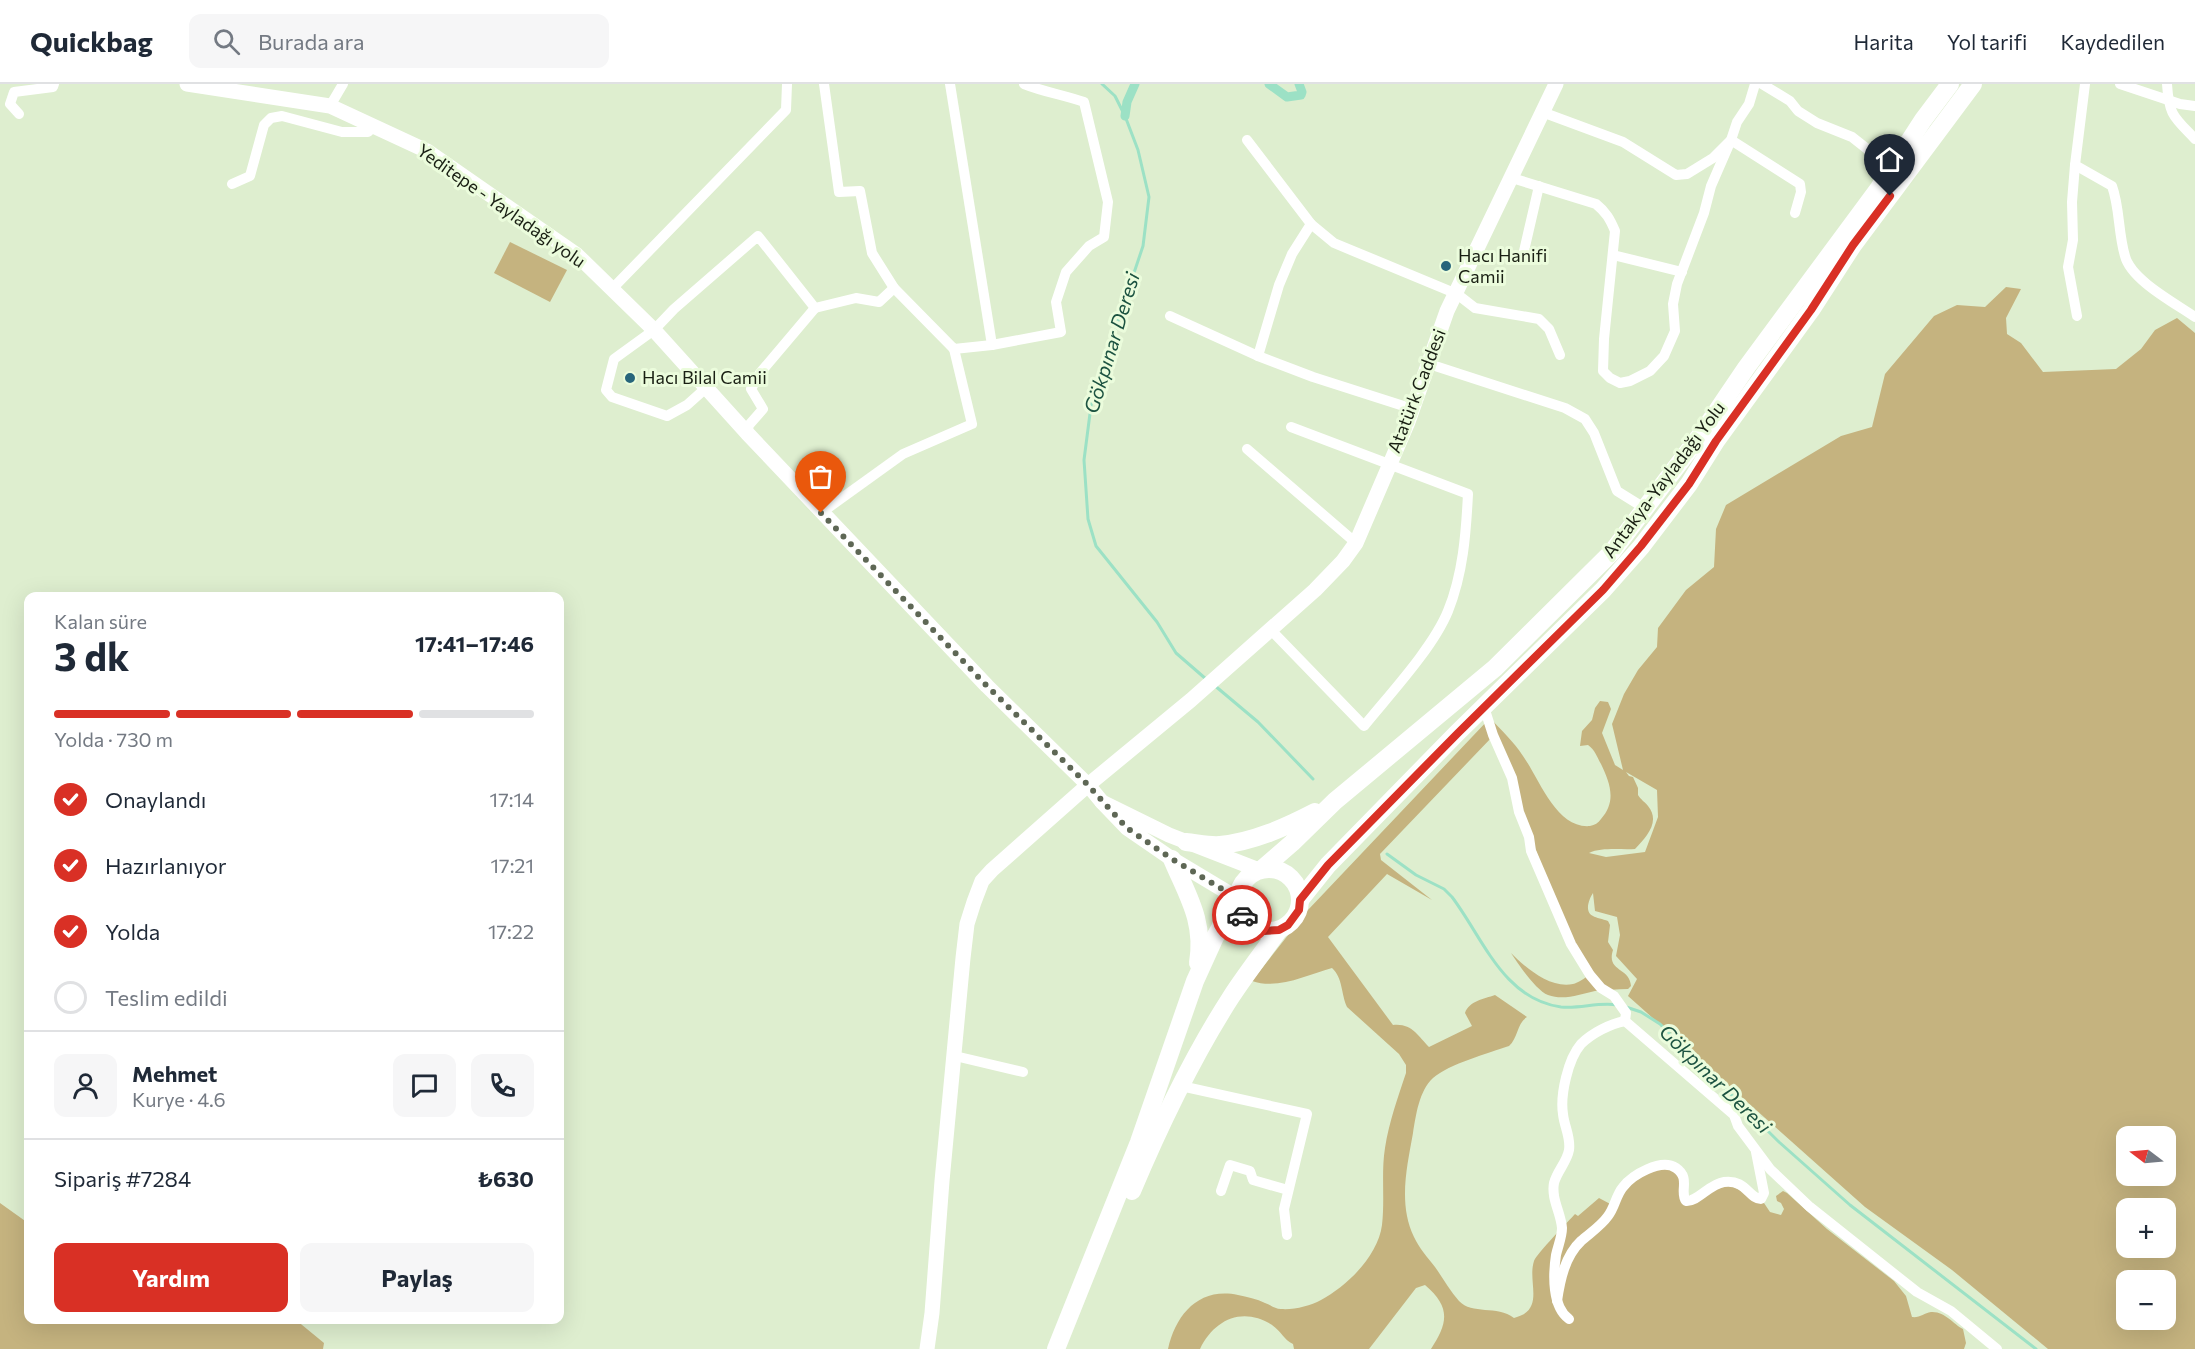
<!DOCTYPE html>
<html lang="tr">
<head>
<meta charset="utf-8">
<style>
  :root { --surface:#fff; --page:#f6f6f7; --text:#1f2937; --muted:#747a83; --line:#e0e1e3; --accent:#d93025 }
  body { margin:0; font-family:Commissioner,sans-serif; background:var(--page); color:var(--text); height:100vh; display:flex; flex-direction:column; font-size:22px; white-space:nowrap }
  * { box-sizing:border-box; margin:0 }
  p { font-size:20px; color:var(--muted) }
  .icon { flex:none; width:33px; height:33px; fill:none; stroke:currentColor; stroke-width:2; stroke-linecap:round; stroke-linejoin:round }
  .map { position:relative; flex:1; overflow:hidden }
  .details { position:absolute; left:24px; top:508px; width:540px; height:732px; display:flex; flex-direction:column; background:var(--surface); border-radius:12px; box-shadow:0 6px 24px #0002 }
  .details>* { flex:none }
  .needle { width:39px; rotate:286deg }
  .buttons { position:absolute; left:2116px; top:1042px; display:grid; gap:12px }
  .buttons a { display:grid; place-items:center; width:60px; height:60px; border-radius:12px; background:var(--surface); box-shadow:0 6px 24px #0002; font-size:30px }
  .pin { position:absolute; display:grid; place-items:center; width:51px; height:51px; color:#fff; margin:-62px -26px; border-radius:50% 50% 50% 0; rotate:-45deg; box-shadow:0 0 6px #0007 }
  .pin .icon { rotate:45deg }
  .courier { position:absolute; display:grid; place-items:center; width:60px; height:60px; margin:-30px; border:4px solid #d93025; border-radius:50%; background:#fff; color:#222; box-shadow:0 2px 8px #0007 }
  .headline em { font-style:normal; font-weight:700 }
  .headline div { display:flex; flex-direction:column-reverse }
  .headline { display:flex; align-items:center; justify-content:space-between; height:102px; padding:0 30px }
  h1 { font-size:39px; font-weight:700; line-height:45px }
  .bar { display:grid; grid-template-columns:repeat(4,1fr); gap:9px 6px; align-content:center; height:72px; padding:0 30px }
  .bar i { height:8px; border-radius:4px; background:var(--line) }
  .bar .selected { background:var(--accent) }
  .bar p { grid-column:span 4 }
  .line { display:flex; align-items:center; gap:15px; padding:0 30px; border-top:2px solid var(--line) }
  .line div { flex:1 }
  .round { display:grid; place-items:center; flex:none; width:63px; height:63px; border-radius:12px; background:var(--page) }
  ol { padding:0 30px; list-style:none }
  li { display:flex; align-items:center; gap:18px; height:66px }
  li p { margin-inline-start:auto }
  li .icon { padding:6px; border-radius:50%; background:var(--accent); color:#fff; stroke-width:4 }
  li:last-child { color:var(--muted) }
  li i { width:33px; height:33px; border:3px solid var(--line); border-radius:50% }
  .primary-button { display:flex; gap:12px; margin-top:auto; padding:12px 30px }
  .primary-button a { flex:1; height:69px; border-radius:12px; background:var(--accent); color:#fff; font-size:24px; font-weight:700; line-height:69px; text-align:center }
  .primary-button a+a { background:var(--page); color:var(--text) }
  header { display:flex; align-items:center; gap:36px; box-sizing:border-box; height:84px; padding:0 30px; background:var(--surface); border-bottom:2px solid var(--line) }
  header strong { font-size:28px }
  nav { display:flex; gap:33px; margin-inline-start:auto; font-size:21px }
  .search { width:420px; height:54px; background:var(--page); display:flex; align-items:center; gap:15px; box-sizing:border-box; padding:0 21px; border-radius:12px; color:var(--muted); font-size:22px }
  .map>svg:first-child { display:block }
  .green { fill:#c5b37f; fill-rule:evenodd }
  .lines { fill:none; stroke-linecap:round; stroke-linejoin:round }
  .stream { stroke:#9ce1c5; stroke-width:3 }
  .canal { stroke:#9ce1c5; stroke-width:9 }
  .minor { stroke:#fff; stroke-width:10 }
  .secondary { stroke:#fff; stroke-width:15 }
  .trunk { stroke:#fff; stroke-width:18 }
  .done { stroke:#5e6755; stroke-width:6; stroke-dasharray:0 10.8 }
  .route { stroke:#d93025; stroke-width:8 }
  .poi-dot { fill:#27657b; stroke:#ebfcdc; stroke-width:2 }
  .labels { text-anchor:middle; stroke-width:6; stroke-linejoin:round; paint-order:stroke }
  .street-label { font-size:18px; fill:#191f13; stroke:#ebfcdc }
  .poi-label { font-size:18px; fill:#191f13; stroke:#ebfcdc; text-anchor:start }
  .water-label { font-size:20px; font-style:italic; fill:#1c5341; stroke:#ebfcdc }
</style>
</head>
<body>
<header>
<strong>Quickbag</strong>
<div class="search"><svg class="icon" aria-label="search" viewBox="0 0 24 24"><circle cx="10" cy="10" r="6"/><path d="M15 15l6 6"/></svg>Burada ara</div>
<nav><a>Harita</a><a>Yol tarifi</a><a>Kaydedilen</a></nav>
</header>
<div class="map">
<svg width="2195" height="1265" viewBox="0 0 2195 1265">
  <rect width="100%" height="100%" fill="#deeecf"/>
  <g class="green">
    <path d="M510 158 567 186 550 218 494 189Z"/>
    <path d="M2006 203 2021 205 2006 234 2007 250 2021 259 2043 288 2116 285 2141 265 2155 246 2177 234 2195 249V1265H2048L1952 1186 1865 1123 1628 912 1637 895 1616 872 1620 851 1617 833 1595 827 1593 809C1589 815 1584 828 1593 832 1596 834 1603 835 1608 837L1610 841 1608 858 1613 866C1606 888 1630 883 1631 902L1628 905C1617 905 1606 906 1595 907 1580 910 1564 917 1548 911 1536 906 1518 880 1511 869 1525 883 1550 905 1573 900 1578 899 1585 894 1589 891L1571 860 1493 652 1380 770 1381 776 1432 816 1387 790 1328 853 1393 941C1412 939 1418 952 1429 963L1472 942 1465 929C1469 917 1484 915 1495 911L1527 933C1517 939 1518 954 1509 962 1489 969 1449 980 1433 994 1419 1007 1416 1031 1413 1049 1407 1083 1398 1120 1414 1153 1419 1164 1428 1174 1435 1183 1443 1194 1450 1207 1459 1217 1472 1231 1497 1221 1514 1234 1546 1226 1527 1198 1534 1177 1537 1169 1568 1138 1575 1130L1578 1132 1599 1114 1614 1122 1617 1112 1650 1085H1678L1684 1114 1724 1098 1764 1119 1770 1128 1781 1131 1784 1125 1781 1119 1777 1117 1776 1112 1783 1107 1787 1109 1827 1145 1894 1197 1906 1212 1912 1233C1920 1234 1924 1229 1931 1228 1945 1227 1953 1240 1963 1245L1966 1259 1964 1265H1431C1448 1239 1451 1223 1425 1201L1416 1204 1369 1265H1294L1293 1260C1284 1256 1281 1247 1272 1241 1242 1222 1214 1236 1200 1265H1168C1176 1230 1199 1203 1238 1211 1247 1213 1257 1215 1265 1219 1271 1221 1275 1225 1281 1225 1294 1226 1310 1222 1321 1216 1347 1202 1378 1172 1382 1141 1385 1115 1381 1089 1385 1064 1389 1038 1398 1013 1406 989V981L1399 970 1347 923C1341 910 1343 894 1332 884 1307 891 1278 906 1252 897L1307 827 1490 634C1501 646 1514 658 1523 672 1539 694 1556 745 1590 742 1595 741 1598 739 1601 735 1617 717 1610 699 1601 680 1597 673 1595 666 1588 661L1580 662 1582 647 1592 636 1595 624 1600 617 1608 618 1611 625 1602 649 1615 681 1623 686 1612 640 1624 610 1638 586 1657 563 1658 544 1686 506 1714 483 1716 445 1726 421 1841 352 1872 343 1885 290 1934 232 1957 221 1985 223ZM1626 688 1657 706 1658 733 1645 768 1606 773 1589 769C1602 763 1621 766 1635 765 1646 753 1661 738 1648 722 1645 718 1641 716 1638 711V704L1633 693 1629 692ZM2127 1053H2166V1092H2127ZM2127 1125H2166V1164H2127ZM2127 1197H2166V1236H2127Z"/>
    <path d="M0 1119 28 1139V1236H296L324 1259 323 1265H0Z"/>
  </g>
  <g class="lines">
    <g class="stream">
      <path d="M1102 0 1115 12 1125 32 1138 66 1149 113 1143 162 1092 314 1084 376 1088 435 1096 462 1157 538 1176 569 1206 595"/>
      <path d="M1214 601 1258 638 1313 695"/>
      <path d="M1387 770 1416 791 1444 805 1452 813C1483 854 1503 915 1561 923 1580 925 1598 918 1617 921"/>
      <path d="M1626 923 1641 928 1660 940 1779 1058 1850 1121 2036 1265"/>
    </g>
    <g class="canal">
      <path d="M1269 0 1287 13 1301 11 1302 8 1299 0"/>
      <path d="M1125 32 1127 18 1135 0"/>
    </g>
    <g class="minor">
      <path d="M824 0 839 108 860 107 872 169 894 204 954 265 992 261 1061 248 1056 218 1066 188 1089 162 1104 153 1108 118 1084 18C1064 11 1044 8 1024 0"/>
      <path d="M950 0 992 261"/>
      <path d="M1762 0 1790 17 1798 27 1817 39 1852 53 1871 68 1895 79"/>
      <path d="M2085 0 2075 81 2112 102C2120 124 2118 149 2125 172 2131 196 2175 219 2195 233"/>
      <path d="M2120 0 2180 20 2195 22"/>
      <path d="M2167 0C2169 32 2174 33 2195 55"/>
      <path d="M330 22 343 0"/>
      <path d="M1542 28 1623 58 1676 91 1687 90 1713 74 1731 56 1737 38 1749 20 1755 0"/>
      <path d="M19 30 10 20 14 8 53 3 54 0"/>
      <path d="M1247 56 1311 140 1334 159 1457 210 1475 224 1539 235 1549 245 1560 271"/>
      <path d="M2075 81 2072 118 2073 156 2068 183 2077 232"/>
      <path d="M1512 94 1596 120C1606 128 1610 135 1615 147L1604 255 1603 287 1610 294 1620 299 1630 297 1650 287 1664 272 1675 247 1673 220 1677 200 1704 129 1711 102 1731 56 1800 100 1801 108 1795 129"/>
      <path d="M232 100 250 92 264 41 271 34 282 32 342 48H368L374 42"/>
      <path d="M1524 167 1539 102"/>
      <path d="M1613 171 1682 188"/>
      <path d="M612 205 786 26 787 0"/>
      <path d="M1170 232 1258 272 1313 293 1413 325"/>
      <path d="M1258 272 1279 201 1292 170 1311 140"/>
      <path d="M1429 280 1565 324 1585 335 1594 349 1617 407 1646 425"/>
      <path d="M706 304 687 321 667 332 612 313 606 306 614 275 654 246 674 225 758 152 815 224 856 214 879 218 894 204"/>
      <path d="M747 349 749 341 763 325 751 305 760 289 815 224"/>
      <path d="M1247 365 1356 459"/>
      <path d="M821 429 903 370 972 340 954 265"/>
      <path d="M1270 545 1364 642C1389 611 1433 564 1448 527 1463 490 1466 450 1468 410L1291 343"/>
      <path d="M1484 623 1493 651 1512 694 1519 728 1529 753 1531 767 1571 860 1590 891 1601 904 1614 912 1626 929 1625 937 1734 1031 1738 1042 1770 1085 1810 1123 1917 1208 1951 1227 1997 1265"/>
      <path d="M955 972 1023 988"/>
      <path d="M1181 1002 1307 1030 1284 1125 1287 1151"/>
      <path d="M1221 1107 1230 1081 1250 1087 1253 1096 1288 1106"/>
      <path d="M1557 1217C1560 1196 1565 1172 1581 1157 1590 1149 1601 1142 1608 1132 1615 1123 1616 1111 1623 1103 1632 1091 1661 1074 1676 1084 1691 1094 1679 1108 1686 1117 1698 1118 1709 1100 1724 1098 1746 1095 1749 1115 1761 1115L1764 1109 1756 1068"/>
      <path d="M1569 1235C1552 1223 1553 1191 1556 1171 1558 1162 1562 1153 1562 1144 1561 1129 1551 1115 1554 1099 1557 1087 1567 1078 1569 1066 1571 1053 1564 1042 1563 1030 1560 1011 1568 975 1581 960 1592 949 1610 940 1625 937"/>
    </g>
    <g class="secondary">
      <path d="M187 0 330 22 427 67 577 171 654 246 747 349 987 602 1088 701 1102 718"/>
      <path d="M1237 814 1172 775 1127 744 1102 718 1169 751 1259 786"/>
      <path d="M927 1265 932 1229 942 1097 963 874 967 840 974 818 982 797 992 786 1088 701 1191 616 1315 506 1343 477 1356 459 1408 338 1447 227 1556 0"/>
    </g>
    <g class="trunk">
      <path d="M1186 758C1197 759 1209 762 1220 761 1253 758 1286 743 1315 728"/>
      <path d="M1172 775C1187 811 1205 837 1198 879"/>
      <circle cx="1269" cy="816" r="31"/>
      <path d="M1262 785 1292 759 1335 717 1495 584 1612 468 1702 349 1746 284 1879 104 1923 36 1950 0"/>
      <path d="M1300 816 1328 781 1457 649 1603 506 1641 463 1689 400 1716 357 1811 226 1853 161 1973 0"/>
      <path d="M1132 1107C1159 1043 1193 972 1231 913 1246 890 1263 868 1279 846"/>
      <path d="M1056 1265 1139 1058 1195 897 1215 853 1237 814"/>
    </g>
  </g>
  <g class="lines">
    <path class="done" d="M821 429 987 602 1088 701 1127 744 1172 775 1237 814 1242 831"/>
    <path class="route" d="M1242 831 1248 840 1263 847 1279 846 1288 841 1299 826 1300 816 1328 781 1458 649 1603 506 1641 462 1689 400 1716 357 1811 226 1853 161 1890 112"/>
  </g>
  <g class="poi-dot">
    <circle cx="1446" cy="182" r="6"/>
    <circle cx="630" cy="294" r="6"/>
  </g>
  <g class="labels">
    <g class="street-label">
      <text transform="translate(501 122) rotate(35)" y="6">Yeditepe - Yayladağı yolu</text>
      <text transform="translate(1417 307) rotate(-69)" y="6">Atatürk Caddesi</text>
      <text transform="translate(1664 396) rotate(-53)" y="6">Antakya-Yayladağı Yolu</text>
    </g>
    <g class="poi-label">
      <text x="1458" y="178">Hacı Hanifi<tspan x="1458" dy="21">Camii</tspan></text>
      <text x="642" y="300">Hacı Bilal Camii</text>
    </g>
    <g class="water-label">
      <text transform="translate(1112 259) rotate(-73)" y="7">Gökpınar Deresi</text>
      <text transform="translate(1715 995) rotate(44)" y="7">Gökpınar Deresi</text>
    </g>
  </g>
</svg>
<div class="buttons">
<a><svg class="needle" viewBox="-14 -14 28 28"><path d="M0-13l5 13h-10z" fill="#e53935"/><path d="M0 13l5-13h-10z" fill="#747a83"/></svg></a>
<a>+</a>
<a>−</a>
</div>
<div class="pin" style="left:821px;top:429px;background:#ea580c"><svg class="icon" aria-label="bag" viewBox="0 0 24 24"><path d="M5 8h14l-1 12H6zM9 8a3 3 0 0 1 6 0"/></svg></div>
<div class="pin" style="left:1890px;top:112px;background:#1f2937"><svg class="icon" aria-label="home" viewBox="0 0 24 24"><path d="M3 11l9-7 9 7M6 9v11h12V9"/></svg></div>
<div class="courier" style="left:1242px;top:831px"><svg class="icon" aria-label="car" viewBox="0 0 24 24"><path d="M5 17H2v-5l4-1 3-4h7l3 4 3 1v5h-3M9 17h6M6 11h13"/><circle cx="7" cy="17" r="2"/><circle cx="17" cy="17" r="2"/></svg></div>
<section class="details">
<div class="headline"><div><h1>3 dk</h1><p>Kalan süre</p></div><em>17:41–17:46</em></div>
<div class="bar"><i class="selected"></i><i class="selected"></i><i class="selected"></i><i></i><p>Yolda · 730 m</p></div>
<ol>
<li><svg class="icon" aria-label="check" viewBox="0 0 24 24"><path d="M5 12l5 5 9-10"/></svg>Onaylandı<p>17:14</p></li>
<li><svg class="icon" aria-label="check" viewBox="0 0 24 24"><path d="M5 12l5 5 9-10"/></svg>Hazırlanıyor<p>17:21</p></li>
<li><svg class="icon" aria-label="check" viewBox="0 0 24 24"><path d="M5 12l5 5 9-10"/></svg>Yolda<p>17:22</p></li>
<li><i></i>Teslim edildi</li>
</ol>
<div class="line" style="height:108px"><a class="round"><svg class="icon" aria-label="person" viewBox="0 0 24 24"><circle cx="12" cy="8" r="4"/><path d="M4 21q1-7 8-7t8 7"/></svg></a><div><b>Mehmet</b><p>Kurye · 4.6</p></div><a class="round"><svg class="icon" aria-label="chat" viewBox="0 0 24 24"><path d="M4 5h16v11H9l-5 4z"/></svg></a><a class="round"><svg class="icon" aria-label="phone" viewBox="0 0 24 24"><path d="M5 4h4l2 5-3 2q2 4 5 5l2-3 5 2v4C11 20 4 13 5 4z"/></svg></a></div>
<div class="line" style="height:78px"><div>Sipariş #7284</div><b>₺630</b></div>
<div class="primary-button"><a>Yardım</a><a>Paylaş</a></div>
</section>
</div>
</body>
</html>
